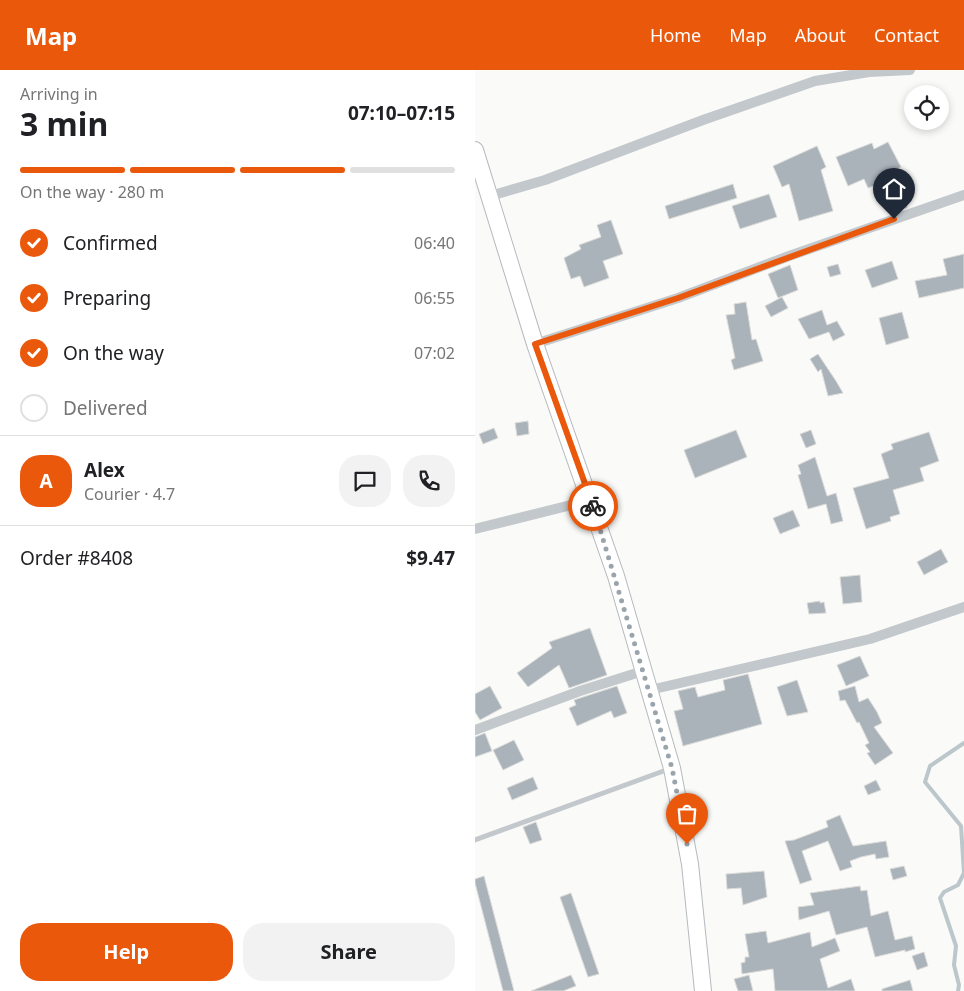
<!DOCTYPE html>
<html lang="en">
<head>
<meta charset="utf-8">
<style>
  :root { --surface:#fff; --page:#f2f2f2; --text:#202124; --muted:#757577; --line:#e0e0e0; --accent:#ea580c }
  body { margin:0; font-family:"Noto Sans",sans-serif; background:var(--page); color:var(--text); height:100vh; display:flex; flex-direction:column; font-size:19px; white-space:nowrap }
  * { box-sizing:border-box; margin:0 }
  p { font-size:16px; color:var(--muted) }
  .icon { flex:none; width:28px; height:28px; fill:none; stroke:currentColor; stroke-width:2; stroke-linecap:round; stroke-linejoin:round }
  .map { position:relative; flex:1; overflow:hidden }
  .details { display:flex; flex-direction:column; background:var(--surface); width:475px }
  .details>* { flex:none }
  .tools { position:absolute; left:429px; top:15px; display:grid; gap:10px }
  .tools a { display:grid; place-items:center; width:45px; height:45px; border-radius:50%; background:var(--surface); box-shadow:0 2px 8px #0003; font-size:25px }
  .pin { position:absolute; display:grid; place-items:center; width:42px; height:42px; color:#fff; margin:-51px -21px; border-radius:50% 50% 50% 0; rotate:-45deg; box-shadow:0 0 5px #0007 }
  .pin .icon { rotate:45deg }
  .courier { position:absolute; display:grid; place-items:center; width:50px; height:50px; margin:-25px; border:4px solid #ea580c; border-radius:50%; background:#fff; color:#222; box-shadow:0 1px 6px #0007 }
  .head em { font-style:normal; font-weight:700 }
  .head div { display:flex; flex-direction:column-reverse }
  .head { display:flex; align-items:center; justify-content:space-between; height:85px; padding:0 20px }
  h1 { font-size:32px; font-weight:700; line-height:38px }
  .bar { display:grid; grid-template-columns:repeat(4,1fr); gap:8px 5px; align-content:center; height:60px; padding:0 20px }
  .bar i { height:6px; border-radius:4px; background:var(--line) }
  .bar .current { background:var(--accent) }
  .bar p { grid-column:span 4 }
  .line { display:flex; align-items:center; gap:12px; padding:0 20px; border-top:1px solid var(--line) }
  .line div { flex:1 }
  .round { display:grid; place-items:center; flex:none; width:52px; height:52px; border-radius:20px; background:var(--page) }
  ol { padding:0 20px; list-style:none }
  li { display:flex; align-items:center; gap:15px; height:55px }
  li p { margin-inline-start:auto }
  li .icon { padding:5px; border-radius:50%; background:var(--accent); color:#fff; stroke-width:4 }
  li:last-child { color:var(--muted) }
  li i { width:28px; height:28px; border:2px solid var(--line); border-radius:50% }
  .action { display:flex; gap:10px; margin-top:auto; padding:10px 20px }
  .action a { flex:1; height:58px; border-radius:20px; background:var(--accent); color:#fff; font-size:20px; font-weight:700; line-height:58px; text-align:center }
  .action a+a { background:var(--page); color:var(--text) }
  header { display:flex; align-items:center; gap:30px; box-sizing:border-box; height:70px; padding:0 25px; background:var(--accent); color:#fff }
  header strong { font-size:24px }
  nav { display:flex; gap:28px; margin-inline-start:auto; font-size:18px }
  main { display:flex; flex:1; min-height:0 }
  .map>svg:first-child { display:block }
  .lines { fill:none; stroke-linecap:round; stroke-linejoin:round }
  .stream { stroke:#bbc7cb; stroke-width:4 }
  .building { fill:#aab3b9; stroke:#dcdcda }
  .primary-casing { stroke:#b5babe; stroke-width:18 }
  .service { stroke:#c3c8cc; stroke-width:5 }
  .minor { stroke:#c3c8cc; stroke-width:10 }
  .primary { stroke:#fff; stroke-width:16 }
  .done { stroke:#99a4ac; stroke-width:5; stroke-dasharray:0 9 }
  .route { stroke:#ea580c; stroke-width:6 }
</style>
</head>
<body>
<header>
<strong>Map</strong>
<nav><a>Home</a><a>Map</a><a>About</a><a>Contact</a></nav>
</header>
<main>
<section class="details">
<div class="head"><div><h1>3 min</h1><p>Arriving in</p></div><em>07:10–07:15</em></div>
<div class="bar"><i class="current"></i><i class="current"></i><i class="current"></i><i></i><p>On the way · 280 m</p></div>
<ol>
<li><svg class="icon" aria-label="check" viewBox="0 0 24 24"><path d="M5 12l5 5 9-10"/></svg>Confirmed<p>06:40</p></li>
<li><svg class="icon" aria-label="check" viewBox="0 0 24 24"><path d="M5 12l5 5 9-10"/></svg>Preparing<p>06:55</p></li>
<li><svg class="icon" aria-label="check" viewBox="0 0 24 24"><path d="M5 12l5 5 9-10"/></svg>On the way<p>07:02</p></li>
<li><i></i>Delivered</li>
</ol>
<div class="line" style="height:90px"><b class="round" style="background:var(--accent);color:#fff">A</b><div><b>Alex</b><p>Courier · 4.7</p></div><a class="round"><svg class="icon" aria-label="chat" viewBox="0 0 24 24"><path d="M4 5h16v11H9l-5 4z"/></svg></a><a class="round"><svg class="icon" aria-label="phone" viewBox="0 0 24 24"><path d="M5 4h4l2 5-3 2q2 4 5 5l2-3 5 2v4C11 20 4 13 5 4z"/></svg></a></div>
<div class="line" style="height:65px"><div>Order #8408</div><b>$9.47</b></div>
<div class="action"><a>Help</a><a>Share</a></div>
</section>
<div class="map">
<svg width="489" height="921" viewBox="0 0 489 921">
  <rect width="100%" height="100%" fill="#fafaf8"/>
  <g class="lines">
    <path class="stream" d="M483 921 484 915 479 895 481 876 465 828 469 822 483 815 489 803 486 756 450 712 455 696 489 673"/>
  </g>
  <g class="building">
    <path d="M413 72 426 97 410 105 412 111 393 118 389 109 373 116 361 87 397 73 399 79Z"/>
    <path d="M342 76 351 97 346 100 358 141 324 151 314 114 307 117 298 96Z"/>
    <path d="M258 114 262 128 194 149 190 136Z"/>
    <path d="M294 124 302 147 265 159 257 136Z"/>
    <path d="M431 124 432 138 415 139 414 126Z"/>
    <path d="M136 150 148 184 128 191 134 208 109 217 105 206 96 209 89 188 106 179 104 175 126 167 122 155Z"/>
    <path d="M489 184V218L444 228 440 211 472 205 468 189Z"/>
    <path d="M417 191 423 209 397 218 390 200Z"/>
    <path d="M363 194 366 204 355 207 352 197Z"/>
    <path d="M315 195 323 220 303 228 293 204Z"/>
    <path d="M307 227 313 238 296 247 290 236Z"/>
    <path d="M271 232 277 270 281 269 288 291 259 300 256 290 260 288 251 245 260 244 259 234Z"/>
    <path d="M347 240 352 255 362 251 370 265 358 271 354 262 334 269 323 249Z"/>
    <path d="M427 242 434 268 411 275 404 248Z"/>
    <path d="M343 284 361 311 368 323 353 326 346 299 343 302 335 289Z"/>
    <path d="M53 351 54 364 42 366 40 353Z"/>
    <path d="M19 358 23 368 8 374 4 364Z"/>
    <path d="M261 360 272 387 220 408 209 380Z"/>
    <path d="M336 360 341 374 331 378 325 364Z"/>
    <path d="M454 362 464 391 445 398 449 411 418 420 425 444 415 447 416 451 391 459 378 418 414 408 406 384 418 379 416 374Z"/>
    <path d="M340 387 352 426 361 423 368 451 356 454 351 434 333 439 323 405 326 404 323 395Z"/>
    <path d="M318 440 325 456 305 464 298 448Z"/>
    <path d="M466 479 473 492 449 505 442 492Z"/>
    <path d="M385 505 387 532 368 534 365 507Z"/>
    <path d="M345 531V533L349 532 351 543 334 544 332 533Z"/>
    <path d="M115 558 132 605 94 618 84 595 53 617 42 603 77 578 74 572Z"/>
    <path d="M385 586 394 606 371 616 362 595Z"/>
    <path d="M273 604 287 654 208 676 199 641 208 639 203 621 220 617 223 627 250 620 248 610Z"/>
    <path d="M322 610 333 642 312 646 302 617Z"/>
    <path d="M15 616 27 638 5 650 0 642V624Z"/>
    <path d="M142 616 152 643 139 648 136 641 102 656 94 638 101 635 99 630Z"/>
    <path d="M380 616 384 632 393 628 402 642 407 653 399 657 418 683 400 695 392 683 395 682 390 675 394 673 384 652 382 653 370 630 365 631 363 621Z"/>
    <path d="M10 663 17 681 0 687V667Z"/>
    <path d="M39 670 49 690 28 700 18 680Z"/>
    <path d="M58 707 63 719 37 730 32 718Z"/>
    <path d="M401 710 406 720 393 725 389 716Z"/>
    <path d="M365 745 378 776 411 771 414 787 401 789 400 784 386 787 375 791 377 797 365 801 353 771 327 781 337 810 325 814 310 771 319 770 353 757 351 751Z"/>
    <path d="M61 752 67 770 55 774 48 757Z"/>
    <path d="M429 796 432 806 418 810 415 799Z"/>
    <path d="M289 801 292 827 268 835 266 818 252 819 251 804Z"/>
    <path d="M9 806 39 921H28L0 813V809Z"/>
    <path d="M385 816 386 821 392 820 396 846 413 841 420 870 437 866 440 879 430 882V880L400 887 392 857 361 865 354 841 324 850 323 837 339 835 335 823Z"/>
    <path d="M96 823 124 904 113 907 85 827Z"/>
    <path d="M291 861 293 873 335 862 337 877 360 868 365 881 345 889 353 918 376 909 380 921H300L298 899 267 904 266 893 270 892V887H274L270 864Z"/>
    <path d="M449 882 453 896 442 900 437 886Z"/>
    <path d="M96 905 101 916 88 921H56Z"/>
    <path d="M274 905 278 921H263L259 909Z"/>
    <path d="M435 910 438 921H407V919Z"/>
  </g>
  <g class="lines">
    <g class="primary-casing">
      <path id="primary" d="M0 80 60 274 141 506 197 698 215 794 228 921"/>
    </g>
    <path class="service" d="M0 770 194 699"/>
    <g class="minor">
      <path d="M15 126 70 110 228 50 340 11 394 2 435 0"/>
      <path d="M60 274 203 228 314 186 489 125"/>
      <path d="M0 459 116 430"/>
      <path d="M175 620 395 569 489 537"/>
      <path d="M0 660 105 621 168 601"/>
    </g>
    <use href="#primary" class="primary"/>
  </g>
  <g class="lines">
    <path class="done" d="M118 436 197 698 212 774"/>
    <path class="route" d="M118 436 60 274 203 228 419 149"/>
  </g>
</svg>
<div class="tools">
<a><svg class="icon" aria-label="locate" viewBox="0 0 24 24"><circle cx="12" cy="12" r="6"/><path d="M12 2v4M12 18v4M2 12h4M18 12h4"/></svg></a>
</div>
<div class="pin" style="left:212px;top:774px;background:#ea580c"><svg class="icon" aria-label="bag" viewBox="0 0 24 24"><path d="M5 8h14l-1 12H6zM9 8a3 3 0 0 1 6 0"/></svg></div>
<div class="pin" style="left:419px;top:149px;background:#1f2937"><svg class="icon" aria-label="home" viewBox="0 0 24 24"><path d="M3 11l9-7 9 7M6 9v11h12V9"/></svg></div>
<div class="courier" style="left:118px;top:436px"><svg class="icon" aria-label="bike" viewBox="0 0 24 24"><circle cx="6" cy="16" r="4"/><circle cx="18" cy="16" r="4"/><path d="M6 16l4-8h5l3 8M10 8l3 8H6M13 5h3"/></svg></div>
</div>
</main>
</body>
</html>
